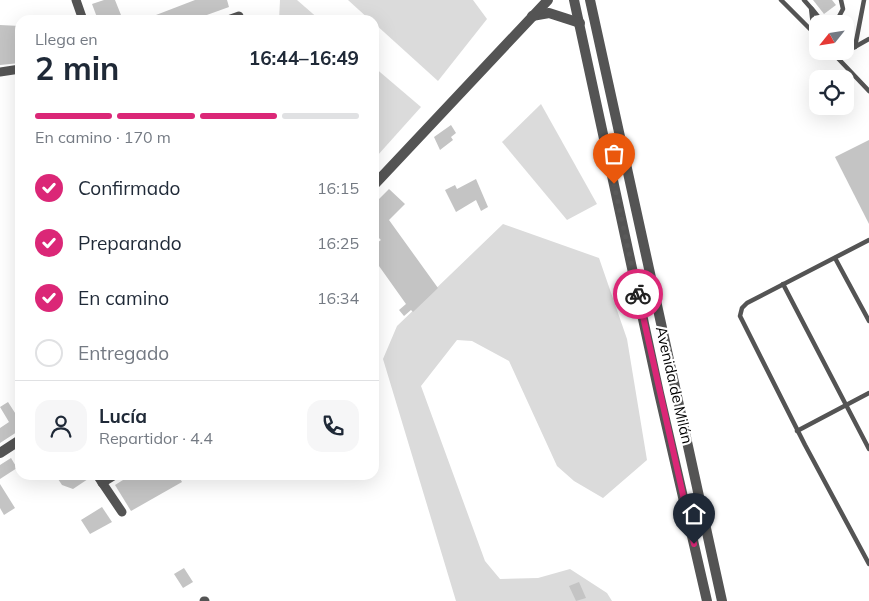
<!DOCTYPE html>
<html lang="es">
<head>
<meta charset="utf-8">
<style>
  :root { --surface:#fff; --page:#f6f6f7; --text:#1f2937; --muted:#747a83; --line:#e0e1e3; --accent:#db2777 }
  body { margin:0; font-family:Mulish,sans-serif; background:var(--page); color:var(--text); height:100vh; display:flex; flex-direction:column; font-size:19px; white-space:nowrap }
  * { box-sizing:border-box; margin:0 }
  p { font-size:16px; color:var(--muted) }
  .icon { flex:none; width:28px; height:28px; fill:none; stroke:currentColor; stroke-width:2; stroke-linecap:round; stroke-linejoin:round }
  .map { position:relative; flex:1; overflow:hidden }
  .drawer { position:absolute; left:15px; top:15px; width:364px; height:465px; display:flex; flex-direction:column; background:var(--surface); border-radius:15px; box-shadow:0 5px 20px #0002 }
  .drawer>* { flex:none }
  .needle { width:32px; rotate:240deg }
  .buttons { position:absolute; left:809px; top:15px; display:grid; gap:10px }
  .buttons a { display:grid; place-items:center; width:45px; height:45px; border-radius:10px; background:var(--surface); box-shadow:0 5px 20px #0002; font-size:25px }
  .pin { position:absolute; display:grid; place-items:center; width:42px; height:42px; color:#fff; margin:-51px -21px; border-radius:50% 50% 50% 0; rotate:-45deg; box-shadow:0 0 5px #0007 }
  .pin .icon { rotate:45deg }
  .courier { position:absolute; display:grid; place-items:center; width:50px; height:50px; margin:-25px; border:4px solid #db2777; border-radius:50%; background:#fff; color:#222; box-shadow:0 1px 6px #0007 }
  .headline em { font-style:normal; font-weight:700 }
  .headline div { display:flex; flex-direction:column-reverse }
  .headline { display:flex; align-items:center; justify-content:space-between; height:85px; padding:0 20px }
  h1 { font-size:32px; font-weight:700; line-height:38px }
  .bar { display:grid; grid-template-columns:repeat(4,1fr); gap:8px 5px; align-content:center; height:60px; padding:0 20px }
  .bar i { height:6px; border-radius:4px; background:var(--line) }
  .bar .selected { background:var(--accent) }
  .bar p { grid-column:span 4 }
  .line { display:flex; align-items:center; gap:12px; padding:0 20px; border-top:1px solid var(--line) }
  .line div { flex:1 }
  .round { display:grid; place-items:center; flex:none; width:52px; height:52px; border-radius:15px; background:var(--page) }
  ol { padding:0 20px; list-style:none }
  li { display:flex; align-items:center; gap:15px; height:55px }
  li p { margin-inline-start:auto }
  li .icon { padding:5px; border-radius:50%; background:var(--accent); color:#fff; stroke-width:4 }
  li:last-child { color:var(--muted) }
  li i { width:28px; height:28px; border:2px solid var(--line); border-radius:50% }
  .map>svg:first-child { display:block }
  .green { fill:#dbdbdb }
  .building { fill:#c4c4c4 }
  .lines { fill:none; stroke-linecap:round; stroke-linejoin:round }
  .service { stroke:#545454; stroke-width:4.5 }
  .minor { stroke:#545454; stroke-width:9 }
  .tertiary { stroke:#545454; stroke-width:10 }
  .done { stroke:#595959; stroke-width:5; stroke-dasharray:0 9 }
  .route { stroke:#db2777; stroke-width:6 }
  .labels { text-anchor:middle; stroke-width:4.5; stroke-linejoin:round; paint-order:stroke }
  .street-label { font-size:15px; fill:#000; stroke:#fff }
</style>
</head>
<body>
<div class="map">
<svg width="869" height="601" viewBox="0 0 869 601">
  <rect width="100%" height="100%" fill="#fff"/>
  <g class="green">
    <path d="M280 0H297L320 20H279Z"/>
    <path d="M348 0H473L487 19 438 81 374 23V20H370Z"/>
    <path d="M374 67 421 107 377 156 374 152Z"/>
    <path d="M541 104 597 204 567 220 502 142Z"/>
    <path d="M503 224 599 258 627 339 647 460 603 498 574 481 557 466 509 361 472 341 457 340 421 386 485 561 500 579 538 578 570 569 607 593 612 601H456L383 359 397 326Z"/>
  </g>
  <g class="building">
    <path d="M104 0H115L123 20H98L92 4Z"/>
    <path d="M195 0H227L229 7 193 20H143Z"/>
    <path d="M813 0H832L836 5 824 14Z"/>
    <path d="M0 25 20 26V63L0 65Z"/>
    <path d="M451 125 456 133 451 137 453 140 440 150 434 137Z"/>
    <path d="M869 140V224L835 157Z"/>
    <path d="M476 179 488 207 481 211 476 200 456 212 445 190 455 185 457 189Z"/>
    <path d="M389 189 405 204 389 220 438 288 413 312 411 310 404 316 399 310 406 304 374 259V245L381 240 374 233V204Z"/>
    <path d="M8 402 17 416 20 414V430L0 443V428L9 422 0 407Z"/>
    <path d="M11 458 17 468 0 479V465Z"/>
    <path d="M64 475H91V477L73 489 62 485 58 479Z"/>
    <path d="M131 475H178L182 482 131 511 115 485Z"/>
    <path d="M0 484 15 508 4 515 0 508Z"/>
    <path d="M102 507 112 522 90 534 81 520Z"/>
    <path d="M184 568 193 582 183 588 174 574Z"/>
    <path d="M579 582 586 598 576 601 569 586Z"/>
  </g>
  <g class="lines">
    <g class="service">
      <path d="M781 0 818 37"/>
      <path d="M804 0 811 8 814 34"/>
      <path d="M812 9 824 24"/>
      <path d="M835 24 843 9 841 0"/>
      <path d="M855 47 864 0"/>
      <path d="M831 51 869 91"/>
      <path d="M837 57 869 39"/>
      <path d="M869 240 747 303 742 308 740 316 805 445 869 564"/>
      <path d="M835 258 869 321"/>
      <path d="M783 284 869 449"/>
      <path d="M797 431 869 393"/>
    </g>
    <g class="minor">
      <path d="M76 0 83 20"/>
      <path d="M228 20 239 16"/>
      <path d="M0 72 20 69"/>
      <path d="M97 475 122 512"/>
      <path d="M102 483 115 475"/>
      <path d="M204 601H205"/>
    </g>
    <g class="tertiary">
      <path d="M574 0 659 393 707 601"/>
      <path d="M590 0 722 601"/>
      <path d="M532 16 549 13 580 23"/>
      <path d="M374 185 548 0"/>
      <path d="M0 453 20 440"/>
    </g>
  </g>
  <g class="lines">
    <path class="done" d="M614 184 638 294"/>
    <path class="route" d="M638 294 694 544"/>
  </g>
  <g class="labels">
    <g class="street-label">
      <text transform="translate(674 385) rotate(77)" y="5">Avenida de Milán</text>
    </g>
  </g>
</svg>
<div class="buttons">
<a><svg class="needle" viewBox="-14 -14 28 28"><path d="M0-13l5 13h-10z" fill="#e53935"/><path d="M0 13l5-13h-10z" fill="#747a83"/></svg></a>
<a><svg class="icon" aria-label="locate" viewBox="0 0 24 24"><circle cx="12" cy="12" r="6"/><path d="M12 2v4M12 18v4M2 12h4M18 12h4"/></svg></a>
</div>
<div class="pin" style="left:614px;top:184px;background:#ea580c"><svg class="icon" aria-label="bag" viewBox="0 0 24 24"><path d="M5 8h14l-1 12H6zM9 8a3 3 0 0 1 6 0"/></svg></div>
<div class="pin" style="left:694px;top:544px;background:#1f2937"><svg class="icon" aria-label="home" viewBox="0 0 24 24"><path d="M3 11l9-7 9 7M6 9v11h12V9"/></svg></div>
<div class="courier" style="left:638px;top:294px"><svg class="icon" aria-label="bike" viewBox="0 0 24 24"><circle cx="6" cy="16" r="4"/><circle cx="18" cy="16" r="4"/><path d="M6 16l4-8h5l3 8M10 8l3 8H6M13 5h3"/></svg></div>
<section class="drawer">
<div class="headline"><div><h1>2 min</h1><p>Llega en</p></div><em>16:44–16:49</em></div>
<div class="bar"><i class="selected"></i><i class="selected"></i><i class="selected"></i><i></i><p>En camino · 170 m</p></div>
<ol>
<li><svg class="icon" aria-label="check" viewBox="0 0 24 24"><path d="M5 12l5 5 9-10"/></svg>Confirmado<p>16:15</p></li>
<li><svg class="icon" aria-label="check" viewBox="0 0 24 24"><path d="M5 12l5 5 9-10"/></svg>Preparando<p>16:25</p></li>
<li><svg class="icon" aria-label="check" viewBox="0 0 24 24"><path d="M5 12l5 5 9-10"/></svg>En camino<p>16:34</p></li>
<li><i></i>Entregado</li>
</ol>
<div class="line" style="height:90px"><a class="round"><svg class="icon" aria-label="person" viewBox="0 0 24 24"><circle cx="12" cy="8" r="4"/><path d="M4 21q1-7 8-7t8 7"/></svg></a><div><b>Lucía</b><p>Repartidor · 4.4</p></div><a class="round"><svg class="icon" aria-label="phone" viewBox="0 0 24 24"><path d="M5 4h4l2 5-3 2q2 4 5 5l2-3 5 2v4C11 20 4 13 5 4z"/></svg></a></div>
</section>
</div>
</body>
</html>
